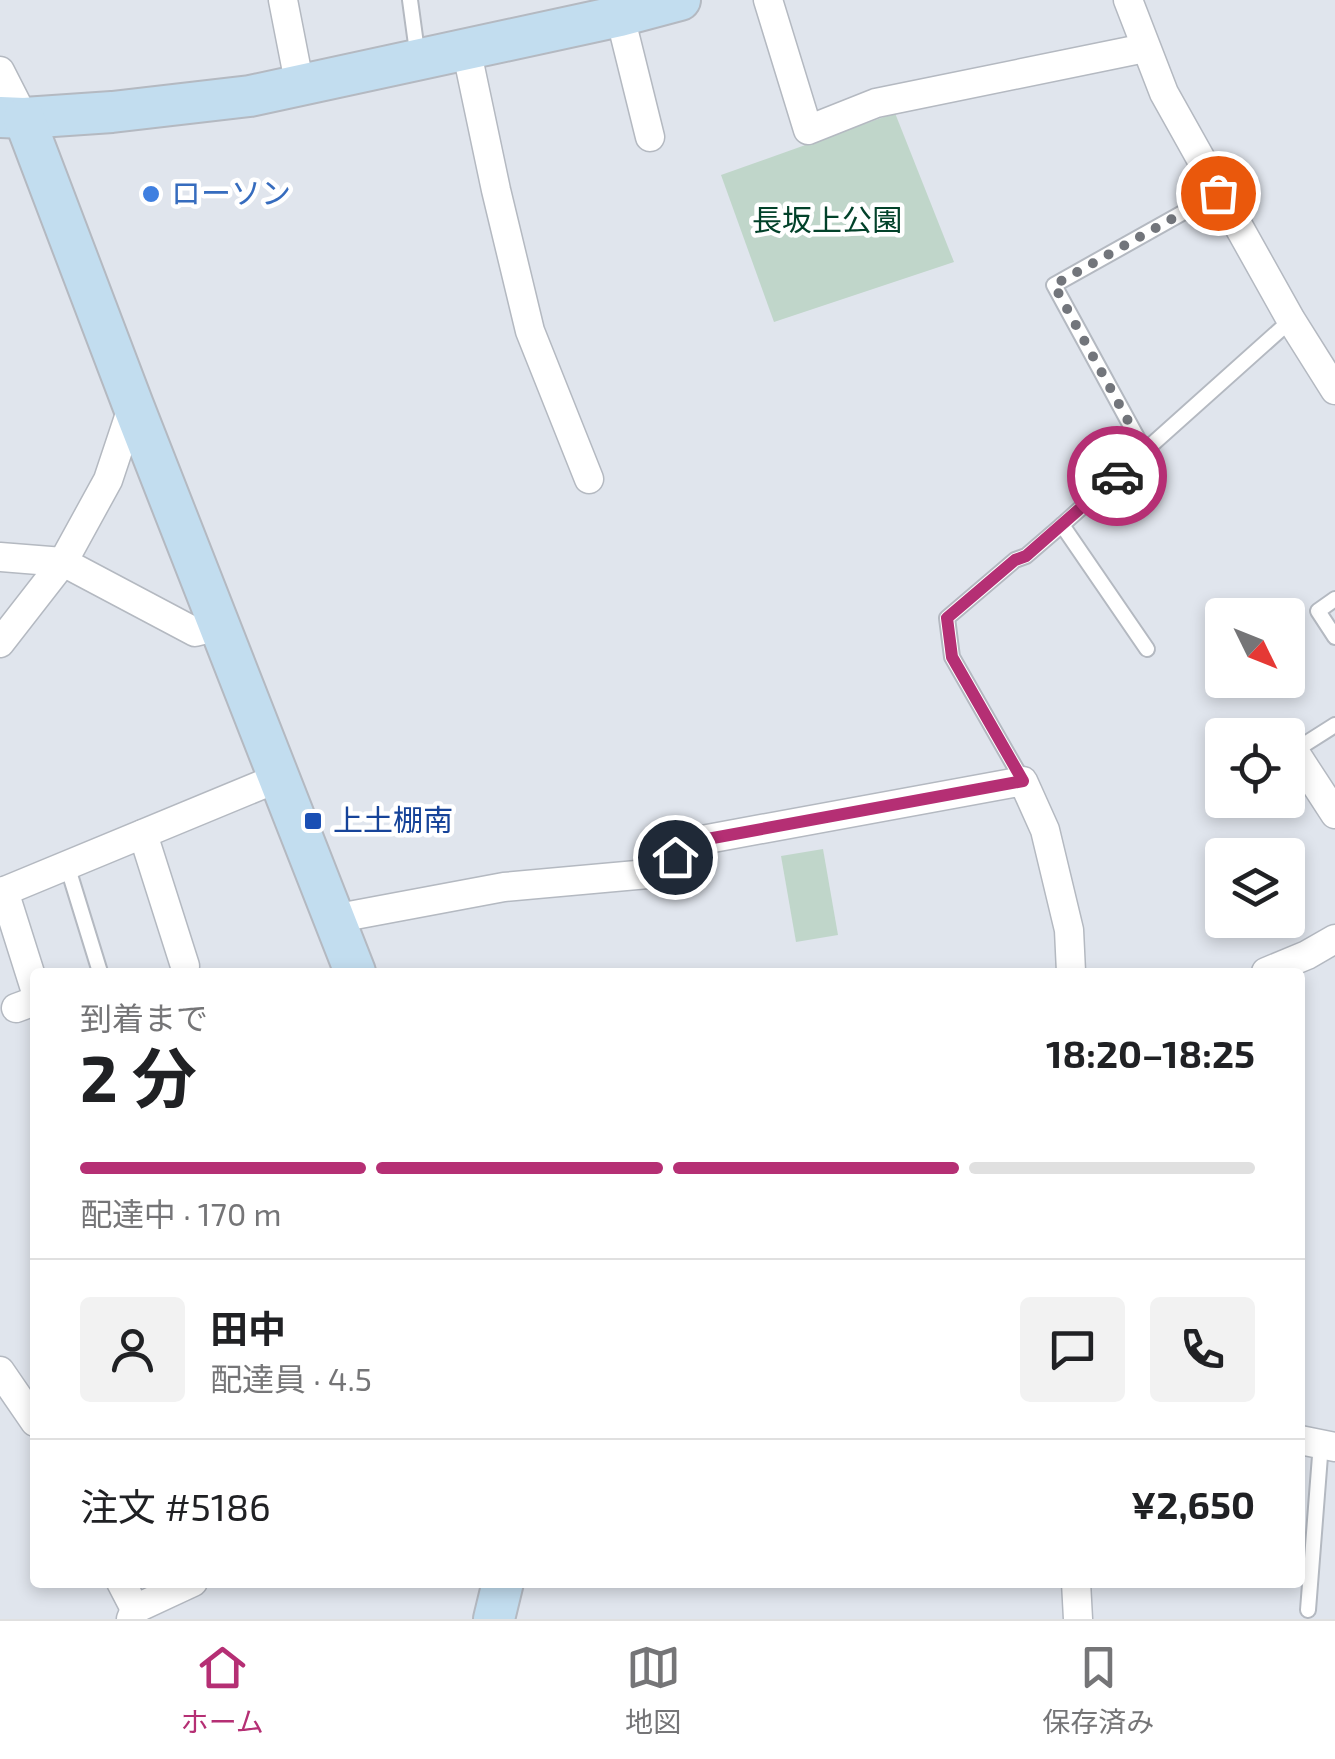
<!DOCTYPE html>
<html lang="ja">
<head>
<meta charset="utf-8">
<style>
  :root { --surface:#fff; --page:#f2f2f2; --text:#202124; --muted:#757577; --line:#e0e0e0; --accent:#b52f74 }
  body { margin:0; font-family:"Exo 2","Noto Sans JP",sans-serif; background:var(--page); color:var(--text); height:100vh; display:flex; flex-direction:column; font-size:38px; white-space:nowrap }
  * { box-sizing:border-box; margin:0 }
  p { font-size:32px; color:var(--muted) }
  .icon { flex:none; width:55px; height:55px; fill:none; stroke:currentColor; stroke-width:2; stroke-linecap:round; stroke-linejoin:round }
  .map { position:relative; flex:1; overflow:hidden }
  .panel { position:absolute; left:30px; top:968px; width:1275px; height:620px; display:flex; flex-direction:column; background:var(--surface); border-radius:10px; box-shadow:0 5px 15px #0003 }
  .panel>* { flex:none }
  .needle { width:65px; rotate:133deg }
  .buttons { position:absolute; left:1205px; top:598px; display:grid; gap:20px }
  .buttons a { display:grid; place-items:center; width:100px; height:100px; border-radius:10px; background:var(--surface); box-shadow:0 5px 15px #0003; font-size:50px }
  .pin { position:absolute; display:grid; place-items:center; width:85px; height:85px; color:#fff; margin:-42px; border:5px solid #fff; border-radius:50%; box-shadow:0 2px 10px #0007 }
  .courier { position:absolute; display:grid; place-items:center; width:100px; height:100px; margin:-50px; border:8px solid #b52f74; border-radius:50%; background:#fff; color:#222; box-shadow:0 2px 12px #0007 }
  .summary em { font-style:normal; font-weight:700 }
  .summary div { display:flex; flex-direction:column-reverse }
  .summary { display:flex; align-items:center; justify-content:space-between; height:170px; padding:0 50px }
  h1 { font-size:65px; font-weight:700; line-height:75px }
  .bar { display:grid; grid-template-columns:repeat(4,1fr); gap:15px 10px; align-content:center; height:120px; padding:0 50px }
  .bar i { height:12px; border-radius:8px; background:var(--line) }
  .bar .on { background:var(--accent) }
  .bar p { grid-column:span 4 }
  .line { display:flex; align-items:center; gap:25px; padding:0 50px; border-top:2px solid var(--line) }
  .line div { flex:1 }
  .round { display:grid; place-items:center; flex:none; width:105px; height:105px; border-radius:10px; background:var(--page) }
  .tab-bar { display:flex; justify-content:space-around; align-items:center; height:140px; border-top:2px solid var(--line); background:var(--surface); font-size:28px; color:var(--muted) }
  .tab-bar a { display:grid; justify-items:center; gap:5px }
  .tab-bar .on { color:var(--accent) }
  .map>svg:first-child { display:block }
  .green { fill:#c0d6ca }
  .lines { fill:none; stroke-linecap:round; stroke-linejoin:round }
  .lane-casing { stroke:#b4b9c1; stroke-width:18 }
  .street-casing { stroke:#b4b9c1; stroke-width:31 }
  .secondary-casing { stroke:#b4b9c1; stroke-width:44 }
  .lane { stroke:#fff; stroke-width:14 }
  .street { stroke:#fff; stroke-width:28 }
  .secondary { stroke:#c2ddef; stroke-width:40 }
  .done { stroke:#72757b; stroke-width:10; stroke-dasharray:0 18 }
  .route { stroke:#b52f74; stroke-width:12 }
  .shop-dot { fill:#3f7fe0; stroke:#fff; stroke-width:4 }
  .transit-dot { fill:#1a4fb4; stroke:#fff; stroke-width:4 }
  .labels { text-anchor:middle; stroke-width:9; stroke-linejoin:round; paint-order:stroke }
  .shop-label { font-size:30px; fill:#366cbe; stroke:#fff; text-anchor:start }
  .park-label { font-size:30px; fill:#02422a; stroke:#fff }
  .transit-label { font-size:30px; fill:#164399; stroke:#fff; text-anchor:start }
</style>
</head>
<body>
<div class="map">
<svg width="1335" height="1619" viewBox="0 0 1335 1619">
  <rect width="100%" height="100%" fill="#e0e5ed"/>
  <g class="green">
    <path d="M895 113 954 262 774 322 721 175Z"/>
    <path d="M823 849 838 935 796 942 781 856Z"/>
  </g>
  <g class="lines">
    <g class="lane-casing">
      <g id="lane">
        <path d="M410 0 418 59"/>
        <path d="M1144 450 1054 285 1218 193"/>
        <path d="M1062 525 1147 649"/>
        <path d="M1335 599 1318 611 1335 637"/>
        <path d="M1294 751 1335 725"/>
        <path d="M1023 781 952 657 947 618 1015 560 1026 556 1062 525 1291 320"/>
        <path d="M67 865 100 972"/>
        <path d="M1308 1610 1321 1443"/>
      </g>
    </g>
    <g class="street-casing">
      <g id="street">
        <path d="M283 0 300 87"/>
        <path d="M768 0 808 130 876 103 1145 48"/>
        <path d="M1128 0 1164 93 1291 320 1335 390"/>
        <path d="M620 16 650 137"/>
        <path d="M466 48 496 190 530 331 589 479"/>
        <path d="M0 71 24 118"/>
        <path d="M0 557 63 562 195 632 219 626"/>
        <path d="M0 643 63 562 108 480 133 405"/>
        <path d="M1294 751 1335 814"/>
        <path d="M143 834 185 966"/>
        <path d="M4 891 35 989"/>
        <path d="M0 893 278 778"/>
        <path d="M333 919 504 887 648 874 702 840 1023 781 1045 830 1069 930 1071 972"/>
        <path d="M1266 972 1307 955 1335 939"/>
        <path d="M16 1008 35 1001"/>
        <path d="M0 1371 35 1422"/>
        <path d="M1300 1440 1335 1447"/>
        <path d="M121 1582 135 1609"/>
        <path d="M1076 1582 1078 1619"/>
        <path d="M131 1619 135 1609 193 1582"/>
      </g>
    </g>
    <g class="secondary-casing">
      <g id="secondary">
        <path d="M0 117 24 118 112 112 250 96 620 16 680 0"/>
        <path d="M24 118 133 405 355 972"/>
        <path d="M494 1619 503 1582"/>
      </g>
    </g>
    <use href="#lane" class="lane"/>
    <use href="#street" class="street"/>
    <use href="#secondary" class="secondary"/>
  </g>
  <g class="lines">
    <path class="done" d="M1117 476 1144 450 1054 285 1218 193"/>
    <path class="route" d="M675 857 702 840 1023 781 952 657 947 618 1015 560 1026 556 1117 476"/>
  </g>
  <circle class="shop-dot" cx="151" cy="194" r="10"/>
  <rect class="transit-dot" x="303" y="811" width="20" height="20" rx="5"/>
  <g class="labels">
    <g class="shop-label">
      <text x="171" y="204">ローソン</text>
    </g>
    <g class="park-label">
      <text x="827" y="231">長坂上公園</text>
    </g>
    <g class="transit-label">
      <text x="333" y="831">上土棚南</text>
    </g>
  </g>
</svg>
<div class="buttons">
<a><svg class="needle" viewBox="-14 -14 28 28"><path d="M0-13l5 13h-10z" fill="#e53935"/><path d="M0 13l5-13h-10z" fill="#757577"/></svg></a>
<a><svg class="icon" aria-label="locate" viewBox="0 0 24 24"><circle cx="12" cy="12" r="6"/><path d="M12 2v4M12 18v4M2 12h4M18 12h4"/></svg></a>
<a><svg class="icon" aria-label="layers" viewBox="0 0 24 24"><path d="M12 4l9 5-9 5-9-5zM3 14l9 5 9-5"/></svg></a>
</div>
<div class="pin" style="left:1218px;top:193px;background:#ea580c"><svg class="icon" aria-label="bag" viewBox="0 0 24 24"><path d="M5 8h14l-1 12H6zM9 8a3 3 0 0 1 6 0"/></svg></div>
<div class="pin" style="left:675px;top:857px;background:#1f2937"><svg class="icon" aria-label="home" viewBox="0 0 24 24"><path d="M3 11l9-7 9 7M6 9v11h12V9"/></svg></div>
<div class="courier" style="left:1117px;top:476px"><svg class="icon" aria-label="car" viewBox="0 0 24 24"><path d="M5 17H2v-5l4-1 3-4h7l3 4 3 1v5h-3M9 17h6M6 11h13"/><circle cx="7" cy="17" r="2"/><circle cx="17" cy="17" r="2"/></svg></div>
<section class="panel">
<div class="summary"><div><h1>2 分</h1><p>到着まで</p></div><em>18:20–18:25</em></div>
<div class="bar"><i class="on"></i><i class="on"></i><i class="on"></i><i></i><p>配達中 · 170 m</p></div>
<div class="line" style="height:180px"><a class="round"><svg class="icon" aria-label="person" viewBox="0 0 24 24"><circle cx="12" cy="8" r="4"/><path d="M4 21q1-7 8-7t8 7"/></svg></a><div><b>田中</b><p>配達員 · 4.5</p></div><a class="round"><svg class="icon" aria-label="chat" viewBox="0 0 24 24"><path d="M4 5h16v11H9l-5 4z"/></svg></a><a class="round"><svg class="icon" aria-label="phone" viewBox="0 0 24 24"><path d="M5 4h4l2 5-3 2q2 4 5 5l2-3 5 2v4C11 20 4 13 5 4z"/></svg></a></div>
<div class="line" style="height:130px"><div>注文 #5186</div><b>¥2,650</b></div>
</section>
</div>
<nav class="tab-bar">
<a class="on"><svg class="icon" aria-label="home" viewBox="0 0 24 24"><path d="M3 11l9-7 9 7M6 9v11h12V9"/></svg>ホーム</a>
<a><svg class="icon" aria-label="map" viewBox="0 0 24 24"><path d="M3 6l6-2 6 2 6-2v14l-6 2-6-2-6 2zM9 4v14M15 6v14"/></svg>地図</a>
<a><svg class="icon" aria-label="saved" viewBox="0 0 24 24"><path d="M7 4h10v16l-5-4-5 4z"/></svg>保存済み</a>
</nav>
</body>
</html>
